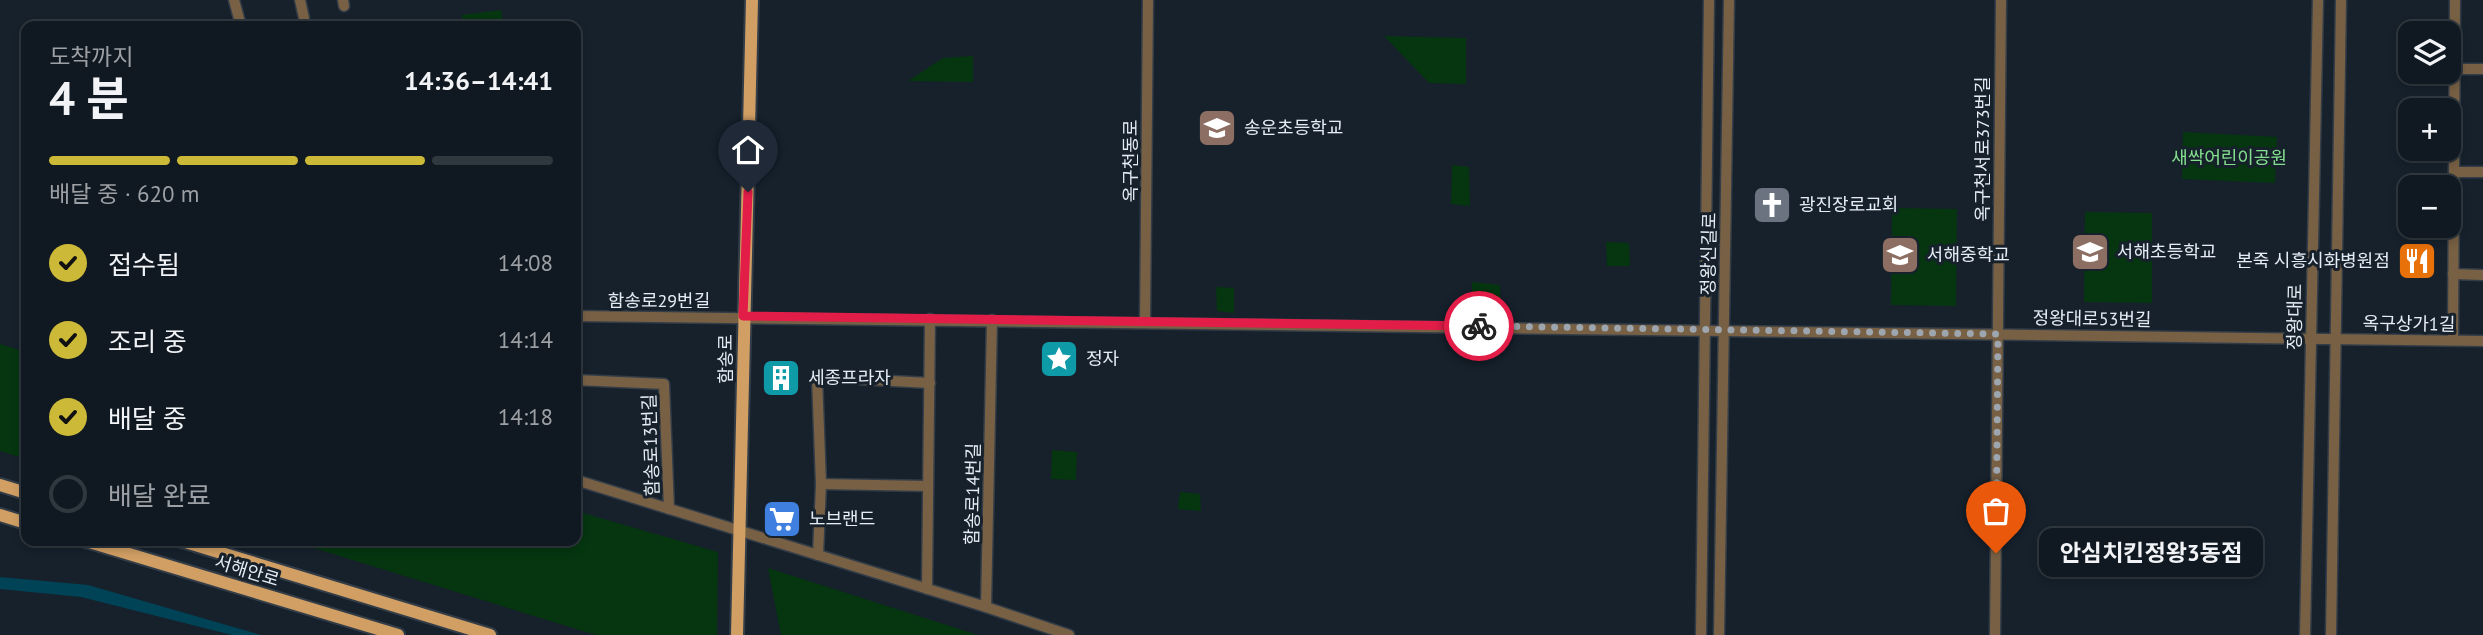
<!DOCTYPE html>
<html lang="ko">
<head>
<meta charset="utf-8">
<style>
  :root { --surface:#101921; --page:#1e262e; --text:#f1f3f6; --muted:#9ca0a5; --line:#30383f; --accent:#cdb938 }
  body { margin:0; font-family:"PT Sans","Noto Sans KR",sans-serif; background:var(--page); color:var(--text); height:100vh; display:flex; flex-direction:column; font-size:26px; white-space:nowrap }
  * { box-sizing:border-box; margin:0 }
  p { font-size:23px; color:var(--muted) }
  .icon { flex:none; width:38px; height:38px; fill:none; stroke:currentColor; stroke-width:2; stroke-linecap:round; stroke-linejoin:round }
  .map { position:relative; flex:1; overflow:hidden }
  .side { position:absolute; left:21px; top:21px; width:560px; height:525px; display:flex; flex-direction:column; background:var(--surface); border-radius:14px; box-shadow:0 4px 10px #0003,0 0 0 2px var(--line) }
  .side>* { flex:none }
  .controls { position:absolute; left:2398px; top:21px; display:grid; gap:14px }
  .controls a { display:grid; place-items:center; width:63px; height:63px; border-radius:14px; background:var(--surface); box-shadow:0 4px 10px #0003,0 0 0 2px var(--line); font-size:35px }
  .pin { position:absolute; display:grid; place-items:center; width:60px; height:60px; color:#fff; margin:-72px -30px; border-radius:50% 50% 50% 0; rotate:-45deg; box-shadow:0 0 7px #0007 }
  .pin .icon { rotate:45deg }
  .courier { position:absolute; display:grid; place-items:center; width:70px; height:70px; margin:-35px; border:5px solid #e11d48; border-radius:50%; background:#fff; color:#222; box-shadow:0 2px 9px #0007 }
  .bubble { position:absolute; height:49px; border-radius:14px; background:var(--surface); box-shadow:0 4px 10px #0003,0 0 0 2px var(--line); font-size:23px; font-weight:700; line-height:49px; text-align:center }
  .headline em { font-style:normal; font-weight:700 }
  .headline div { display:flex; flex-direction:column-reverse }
  .headline { display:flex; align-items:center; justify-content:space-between; height:119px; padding:0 28px }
  h1 { font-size:46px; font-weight:700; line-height:52px }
  .bar { display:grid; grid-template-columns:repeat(4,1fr); gap:10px 7px; align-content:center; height:84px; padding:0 28px }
  .bar i { height:9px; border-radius:5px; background:var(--line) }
  .bar .on { background:var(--accent) }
  .bar p { grid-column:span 4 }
  ol { padding:0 28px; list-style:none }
  li { display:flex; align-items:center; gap:21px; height:77px }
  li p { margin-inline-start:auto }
  li .icon { padding:7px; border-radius:50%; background:var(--accent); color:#111; stroke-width:4 }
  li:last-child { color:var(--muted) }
  li i { width:38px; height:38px; border:4px solid var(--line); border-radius:50% }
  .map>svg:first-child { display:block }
  .green { fill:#053610 }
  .water { fill:#004356 }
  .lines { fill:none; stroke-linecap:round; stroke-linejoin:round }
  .minor-casing { stroke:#333d48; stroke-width:13 }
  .major-casing { stroke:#333d48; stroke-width:16 }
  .minor { stroke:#786044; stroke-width:10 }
  .major { stroke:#d19f64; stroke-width:12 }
  .done { stroke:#9da5ae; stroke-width:7; stroke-dasharray:0 12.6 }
  .route { stroke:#e11d48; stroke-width:9 }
  .labels { text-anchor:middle; stroke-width:6; stroke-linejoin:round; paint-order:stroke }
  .poi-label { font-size:18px; fill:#e5ecf4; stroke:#16212c; text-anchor:start }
  .street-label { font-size:18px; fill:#e5ecf4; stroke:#16212c }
  .park-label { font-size:18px; fill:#83df8d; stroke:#16212c }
</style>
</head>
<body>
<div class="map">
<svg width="2483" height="635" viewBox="0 0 2483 635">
  <rect width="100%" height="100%" fill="#16212c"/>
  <g class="green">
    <path d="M501 10 504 26H467L461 15Z"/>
    <path d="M1384 36 1466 38V84L1429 83Z"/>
    <path d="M973 56V82L908 81 943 58Z"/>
    <path d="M2183 132 2277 137 2275 183 2182 179Z"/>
    <path d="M1452 165 1469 167 1470 206 1451 204Z"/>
    <path d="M1892 208 1957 209 1956 306 1891 305Z"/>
    <path d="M2085 212 2152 213V303L2084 302Z"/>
    <path d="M1606 242 1629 243 1630 266H1607Z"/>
    <path d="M1472 282 1500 285 1501 315 1472 314Z"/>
    <path d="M1216 287 1234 288V313L1217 311Z"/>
    <path d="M0 344 26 352V459L0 451Z"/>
    <path d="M1052 450 1077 452 1076 480 1051 479Z"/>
    <path d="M1180 492 1200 494 1201 511 1178 509Z"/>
    <path d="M576 511 718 552 717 635H596L291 541H576Z"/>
    <path d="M768 568 978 635H781Z"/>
  </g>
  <path class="water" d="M0 577 88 585 261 635H232L81 597 0 589Z"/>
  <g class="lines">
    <g class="minor-casing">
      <g id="minor">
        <path d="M234 0 241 26"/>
        <path d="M300 0 304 18"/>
        <path d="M343 0 344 6"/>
        <path d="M2455 69H2483"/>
        <path d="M2454 172H2483"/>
        <path d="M2453 274 2483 275"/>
        <path d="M576 316 2483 341"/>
        <path d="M1145 322 1148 0"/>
        <path d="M2453 340 2455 0"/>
        <path d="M576 380 664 384 669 509"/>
        <path d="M576 480 986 607 992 320"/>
        <path d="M821 484 928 486"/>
        <path d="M818 555 821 484 817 377 930 383"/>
        <path d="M927 589 930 319"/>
        <path d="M986 607 1069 635"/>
        <path d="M1701 635 1709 0"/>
        <path d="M1719 635 1729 0"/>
        <path d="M1995 635 2001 0"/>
        <path d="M2305 635 2318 0"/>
        <path d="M2331 635 2341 0"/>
      </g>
    </g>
    <g class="major-casing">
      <g id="major">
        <path d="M0 485 26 493"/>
        <path d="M0 515 26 523"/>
        <path d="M86 541 398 635"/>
        <path d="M182 541 490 635"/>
        <path d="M737 635 752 0"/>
      </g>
    </g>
    <use href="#minor" class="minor"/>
    <use href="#major" class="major"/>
  </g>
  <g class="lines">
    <path class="done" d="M1479 326 1998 334 1996 553"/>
    <path class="route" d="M748 192 743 316 1479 326"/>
  </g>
  <defs>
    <g id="school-square" transform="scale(2.0125)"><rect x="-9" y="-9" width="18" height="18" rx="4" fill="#8d6e63" stroke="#16212c"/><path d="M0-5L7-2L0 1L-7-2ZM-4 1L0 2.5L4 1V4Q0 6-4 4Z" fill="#fff"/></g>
    <g id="church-square" transform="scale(2.0125)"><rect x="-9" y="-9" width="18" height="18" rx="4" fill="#6b7280" stroke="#16212c"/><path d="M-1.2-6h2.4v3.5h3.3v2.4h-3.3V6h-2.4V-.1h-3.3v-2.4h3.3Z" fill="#fff"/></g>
    <g id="restaurant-square" transform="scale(2.0125)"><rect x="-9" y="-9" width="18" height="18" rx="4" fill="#e8710a" stroke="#16212c"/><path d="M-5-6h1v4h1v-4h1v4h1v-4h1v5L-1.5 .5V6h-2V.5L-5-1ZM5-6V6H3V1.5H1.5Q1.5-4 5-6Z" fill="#fff"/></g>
    <g id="sight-square" transform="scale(2.0125)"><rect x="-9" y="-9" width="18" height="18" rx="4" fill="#0f9aa8" stroke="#16212c"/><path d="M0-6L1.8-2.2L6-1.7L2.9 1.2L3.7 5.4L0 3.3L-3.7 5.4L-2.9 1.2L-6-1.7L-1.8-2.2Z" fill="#fff"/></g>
    <g id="building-square" transform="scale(2.0125)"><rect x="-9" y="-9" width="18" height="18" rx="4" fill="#0f9aa8" stroke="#16212c"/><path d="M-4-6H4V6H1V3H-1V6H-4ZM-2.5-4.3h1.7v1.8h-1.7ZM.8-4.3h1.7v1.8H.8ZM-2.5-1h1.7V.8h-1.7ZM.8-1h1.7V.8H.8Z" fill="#fff"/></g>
    <g id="supermarket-square" transform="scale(2.0125)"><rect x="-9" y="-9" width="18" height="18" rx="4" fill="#3f7fe0" stroke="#16212c"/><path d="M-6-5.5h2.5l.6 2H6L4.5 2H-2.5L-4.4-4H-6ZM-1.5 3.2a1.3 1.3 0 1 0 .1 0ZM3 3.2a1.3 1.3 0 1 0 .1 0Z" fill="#fff"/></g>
  </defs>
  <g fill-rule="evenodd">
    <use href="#school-square" x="1217" y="128"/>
    <use href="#church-square" x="1772" y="205"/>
    <use href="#school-square" x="2090" y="252"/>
    <use href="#school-square" x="1900" y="255"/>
    <use href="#restaurant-square" x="2417" y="261"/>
    <use href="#sight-square" x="1059" y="359"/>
    <use href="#building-square" x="781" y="378"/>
    <use href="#supermarket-square" x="782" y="519"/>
  </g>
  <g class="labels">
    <g class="poi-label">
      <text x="1244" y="134">송운초등학교</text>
      <text x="1799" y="211">광진장로교회</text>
      <text x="2117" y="258">서해초등학교</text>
      <text x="1927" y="261">서해중학교</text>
      <text x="2390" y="267" text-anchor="end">본죽 시흥시화병원점</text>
      <text x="1086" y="365">정자</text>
      <text x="808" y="384">세종프라자</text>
      <text x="809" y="525">노브랜드</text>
    </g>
    <g class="street-label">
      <text transform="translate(1983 149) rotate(-90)" y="6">옥구천서로373번길</text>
      <text transform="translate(1131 161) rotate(-90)" y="6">옥구천동로</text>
      <text transform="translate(1709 254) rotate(-89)" y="6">정왕신길로</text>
      <text x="659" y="307">함송로29번길</text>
      <text transform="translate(2295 317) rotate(-89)" y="6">정왕대로</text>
      <text transform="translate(2092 319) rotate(1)" y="6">정왕대로53번길</text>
      <text transform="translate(2409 324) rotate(1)" y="6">옥구상가1길</text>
      <text transform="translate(726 359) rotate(-90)" y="6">함송로</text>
      <text transform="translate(651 445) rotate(-92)" y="6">함송로13번길</text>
      <text transform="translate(973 494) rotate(-89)" y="6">함송로14번길</text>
      <text transform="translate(247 571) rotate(17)" y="6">서해안로</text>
    </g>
    <g class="park-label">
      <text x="2229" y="164">새싹어린이공원</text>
    </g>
  </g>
</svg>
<div class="controls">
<a><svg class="icon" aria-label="layers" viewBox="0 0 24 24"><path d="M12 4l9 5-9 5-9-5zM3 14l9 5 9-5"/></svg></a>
<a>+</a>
<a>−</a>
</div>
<div class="pin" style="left:1996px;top:553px;background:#ea580c"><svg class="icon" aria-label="bag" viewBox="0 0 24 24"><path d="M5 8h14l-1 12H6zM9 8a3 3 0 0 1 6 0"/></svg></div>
<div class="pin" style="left:748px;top:192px;background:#1f2937"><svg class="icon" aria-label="home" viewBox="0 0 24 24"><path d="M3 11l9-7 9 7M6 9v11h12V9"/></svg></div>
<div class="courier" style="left:1479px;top:326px"><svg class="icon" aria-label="bike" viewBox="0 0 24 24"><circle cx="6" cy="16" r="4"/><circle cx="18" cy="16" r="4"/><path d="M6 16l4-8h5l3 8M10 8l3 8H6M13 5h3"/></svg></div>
<div class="bubble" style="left:2039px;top:528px;width:224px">안심치킨정왕3동점</div>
<section class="side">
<div class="headline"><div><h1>4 분</h1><p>도착까지</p></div><em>14:36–14:41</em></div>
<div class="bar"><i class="on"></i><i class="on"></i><i class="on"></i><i></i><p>배달 중 · 620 m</p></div>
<ol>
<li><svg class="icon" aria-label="check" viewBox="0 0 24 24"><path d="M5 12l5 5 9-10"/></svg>접수됨<p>14:08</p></li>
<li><svg class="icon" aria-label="check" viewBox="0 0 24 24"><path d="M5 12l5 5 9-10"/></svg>조리 중<p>14:14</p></li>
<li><svg class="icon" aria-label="check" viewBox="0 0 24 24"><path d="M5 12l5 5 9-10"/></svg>배달 중<p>14:18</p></li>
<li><i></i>배달 완료</li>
</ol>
</section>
</div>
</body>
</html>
